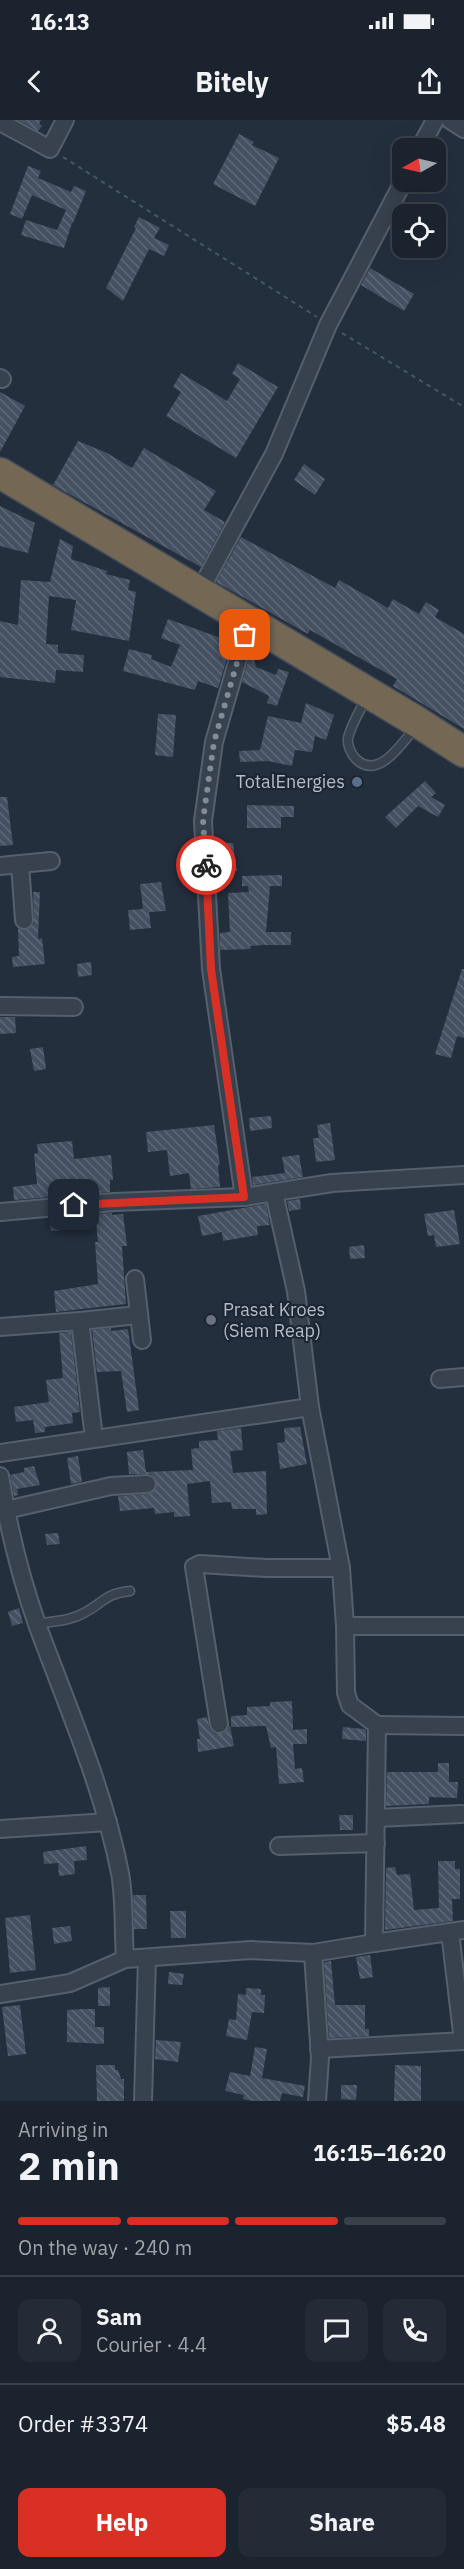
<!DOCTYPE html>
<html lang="en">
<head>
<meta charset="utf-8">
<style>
  :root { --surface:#1b232e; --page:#242b36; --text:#f1f3f6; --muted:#a0a4aa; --line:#39404a; --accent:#d93025 }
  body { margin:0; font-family:"IBM Plex Sans",sans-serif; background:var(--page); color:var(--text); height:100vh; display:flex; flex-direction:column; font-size:22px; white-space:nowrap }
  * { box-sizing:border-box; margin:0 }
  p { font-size:20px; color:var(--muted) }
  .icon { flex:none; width:33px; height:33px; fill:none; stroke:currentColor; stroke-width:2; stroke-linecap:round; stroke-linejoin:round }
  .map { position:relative; height:1981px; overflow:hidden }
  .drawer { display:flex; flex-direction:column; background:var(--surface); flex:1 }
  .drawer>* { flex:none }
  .needle { width:39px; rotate:262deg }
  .tools { position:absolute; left:392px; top:18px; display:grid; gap:12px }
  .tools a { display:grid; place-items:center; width:54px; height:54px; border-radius:12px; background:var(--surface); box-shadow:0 6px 24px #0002,0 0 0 2px var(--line); font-size:30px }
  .pin { position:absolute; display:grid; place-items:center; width:51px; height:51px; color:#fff; margin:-26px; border-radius:12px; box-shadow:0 3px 9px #0006 }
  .courier { position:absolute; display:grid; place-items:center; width:60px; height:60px; margin:-30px; border:4px solid #d93025; border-radius:50%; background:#fff; color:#222; box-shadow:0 2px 8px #0007 }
  .summary em { font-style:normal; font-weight:700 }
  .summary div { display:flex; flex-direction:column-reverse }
  .summary { display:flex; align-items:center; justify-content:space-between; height:102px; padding:0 18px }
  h1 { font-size:39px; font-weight:700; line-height:45px }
  .bar { display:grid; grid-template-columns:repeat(4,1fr); gap:9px 6px; align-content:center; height:72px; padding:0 18px }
  .bar i { height:8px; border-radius:4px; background:var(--line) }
  .bar .selected { background:var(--accent) }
  .bar p { grid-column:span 4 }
  .line { display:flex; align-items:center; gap:15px; padding:0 18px; border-top:2px solid var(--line) }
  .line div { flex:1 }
  .round { display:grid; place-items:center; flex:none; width:63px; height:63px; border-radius:12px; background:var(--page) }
  .action { display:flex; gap:12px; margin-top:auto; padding:12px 18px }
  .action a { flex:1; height:69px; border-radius:12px; background:var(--accent); color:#fff; font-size:24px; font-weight:700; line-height:69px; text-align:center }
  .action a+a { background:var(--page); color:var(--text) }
  .status { display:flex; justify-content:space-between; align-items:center; height:42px; padding:0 30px; background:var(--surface); direction:ltr }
  .status svg { height:16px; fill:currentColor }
  header { display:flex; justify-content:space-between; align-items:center; height:78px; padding:0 18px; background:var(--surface); font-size:27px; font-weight:700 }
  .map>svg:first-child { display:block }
  .building { fill:url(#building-back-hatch) }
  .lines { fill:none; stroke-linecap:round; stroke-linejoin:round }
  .lane-casing { stroke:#565f6c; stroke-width:11 }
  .street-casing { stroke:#565f6c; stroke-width:20 }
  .highway-casing { stroke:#434c59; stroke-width:33 }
  .path { stroke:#44595c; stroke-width:2; stroke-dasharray:4.5 4.5; stroke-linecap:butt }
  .lane { stroke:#38414e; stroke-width:8 }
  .street { stroke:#38414e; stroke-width:16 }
  .highway { stroke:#746855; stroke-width:30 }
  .done { stroke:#828b98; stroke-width:6; stroke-dasharray:0 10.8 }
  .route { stroke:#d93025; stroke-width:8 }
  .service-dot { fill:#5c6f8a; stroke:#1d2633; stroke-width:2 }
  .worship-dot { fill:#6b7280; stroke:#1d2633; stroke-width:2 }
  .labels { text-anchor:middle; stroke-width:4.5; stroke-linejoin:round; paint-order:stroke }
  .poi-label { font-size:18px; fill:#b4bcc9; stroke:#1d2633; text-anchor:end }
</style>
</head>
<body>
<div class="status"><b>16:13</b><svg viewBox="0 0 49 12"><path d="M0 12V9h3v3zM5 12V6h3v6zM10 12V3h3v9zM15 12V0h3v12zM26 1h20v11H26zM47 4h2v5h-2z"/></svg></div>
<header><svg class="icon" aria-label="back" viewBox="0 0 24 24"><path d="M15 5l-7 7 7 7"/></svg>Bitely<svg class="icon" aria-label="share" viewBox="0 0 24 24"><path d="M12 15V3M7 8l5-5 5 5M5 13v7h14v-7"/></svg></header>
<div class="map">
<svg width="464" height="1981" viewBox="0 0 464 1981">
  <defs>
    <pattern id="building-back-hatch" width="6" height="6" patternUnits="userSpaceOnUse" patternTransform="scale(1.5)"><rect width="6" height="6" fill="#455162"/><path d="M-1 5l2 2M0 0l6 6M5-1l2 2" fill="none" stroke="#5d6877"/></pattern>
  </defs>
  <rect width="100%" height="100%" fill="#242f3e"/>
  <g class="building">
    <path d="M18 0H41L39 4 42 6 38 11Z"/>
    <path d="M239 14 254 22 252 25 279 38 255 86 213 64Z"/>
    <path d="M28 46 41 51 38 58 71 72 74 66 86 71 73 103H72L64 128 21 115 26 100 57 110 66 90 32 75 22 99 10 94Z"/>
    <path d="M139 97 160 108 154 118 169 125 164 136 149 129 123 181 106 168 136 108 134 107Z"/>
    <path d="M370 148 414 174 404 191 361 165Z"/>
    <path d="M238 243 278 267 236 338 166 296 181 272 173 267 181 253 227 281 240 259 232 254Z"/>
    <path d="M0 272 25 286 0 332Z"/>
    <path d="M78 321 107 333 132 348 144 328 216 371 204 390 225 402 201 447 53 365Z"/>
    <path d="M304 344 325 359 315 375 294 360Z"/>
    <path d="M0 386 35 403 28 433 0 426Z"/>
    <path d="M241 417 335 468 339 460 388 488 393 479 419 494 426 482 439 490 435 497 464 514V609L393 566 397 559 310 510 308 514 216 462Z"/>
    <path d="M60 419 73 426 71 439 107 451 106 454 130 460 128 470 136 472 129 521 71 510 76 480 49 476 46 524 58 525V533L84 535 83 552 56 550 55 563 0 557V501L18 505 21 460 50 462Z"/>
    <path d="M168 499 232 522 218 568 198 561 195 570 123 551 129 529 152 535 151 539 171 547 180 525 161 518Z"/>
    <path d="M251 531 256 534 254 540 256 547 276 555 278 549 289 552 277 586 267 583 269 576 242 562Z"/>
    <path d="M306 583 334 595 326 620 315 616 312 632 295 630 292 646 268 641 240 642 239 631 260 630 268 596 301 603Z"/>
    <path d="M158 594 176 595 173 637 155 635Z"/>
    <path d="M425 661 436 673 431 677 445 685 438 697 418 686 396 708 385 697Z"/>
    <path d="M0 677H7L13 725 0 726Z"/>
    <path d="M247 685 294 686V697H281V708H247Z"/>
    <path d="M219 723H233L237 751 216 754 215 735 220 734Z"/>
    <path d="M282 755V766H270L266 812H291V825H263L250 826 251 829 220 830V813L230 812 228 773 249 772 248 766H242V756Z"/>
    <path d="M161 762 166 791 149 792 151 808 130 810 128 790 143 789 140 764Z"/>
    <path d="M33 772H40L38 819 42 818 45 844 13 847 12 837 19 836 18 808 25 810 34 804Z"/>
    <path d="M91 842 92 855 78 857 77 844Z"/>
    <path d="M462 849H464V918L457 916 451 938 435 934Z"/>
    <path d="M0 897H15L16 913 0 914Z"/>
    <path d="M43 927 46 949 34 951 30 929Z"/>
    <path d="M271 996 272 1008 250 1011 249 998Z"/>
    <path d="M330 1003 335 1040 316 1042 313 1018H319L317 1005Z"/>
    <path d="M214 1005 220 1045H218L220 1067 191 1069 189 1053 170 1056 167 1030 148 1032 146 1012Z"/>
    <path d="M72 1021 74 1039 111 1035 113 1060H110V1072L14 1080 13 1067 37 1064 34 1034 38 1033 37 1024Z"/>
    <path d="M299 1035 303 1057 253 1065 252 1057 285 1053 282 1037Z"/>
    <path d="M300 1079 301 1089 289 1091 287 1081Z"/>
    <path d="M266 1084 270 1105 257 1106 258 1115 223 1121 222 1112 202 1116 198 1096Z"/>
    <path d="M454 1090 460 1124 436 1127 434 1115 428 1116 424 1094Z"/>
    <path d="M112 1093V1095L123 1094 127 1126H122L126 1184 56 1192 54 1171 98 1164 95 1122H98L95 1094Z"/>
    <path d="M63 1097 64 1110 51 1111 49 1098Z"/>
    <path d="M364 1125 365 1138 350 1139 349 1127Z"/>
    <path d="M111 1208V1211L128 1209 139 1290 127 1292 121 1251 97 1252 92 1210Z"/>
    <path d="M71 1212 80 1292 72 1293 73 1303 45 1307V1312L35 1313 33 1300 16 1302 14 1287 49 1282 46 1260 63 1258 59 1213Z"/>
    <path d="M300 1307 307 1344 280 1349 277 1323 285 1322 284 1308Z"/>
    <path d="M241 1308 243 1330 230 1331 233 1353 266 1351 267 1394 256 1395V1389H232L231 1382 212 1383 210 1361 187 1364 190 1396 174 1397V1392L155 1394 154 1388 120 1391 118 1376 148 1374 156 1369 157 1364 151 1354H129L127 1332 143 1330 146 1352 193 1350 191 1329 199 1328V1321L218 1320 217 1311Z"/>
    <path d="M78 1336 82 1362 71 1364 67 1338Z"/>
    <path d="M34 1346 40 1365 17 1369 18 1375 14 1376 10 1355 24 1352V1348Z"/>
    <path d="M58 1413 60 1424 47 1425 45 1414Z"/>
    <path d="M19 1488 23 1503 12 1506 8 1492Z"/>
    <path d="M292 1581 293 1610 307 1609V1624H293L295 1649 302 1648 304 1662 279 1664 276 1627 271 1628 266 1606 231 1607V1596L247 1595V1587L270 1586V1582Z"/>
    <path d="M207 1597 210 1609 215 1614 225 1612 230 1606 234 1626 198 1632 197 1619H200L197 1599Z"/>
    <path d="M343 1607 364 1609 366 1610V1621L342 1619Z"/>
    <path d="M438 1643H449V1662H458L457 1678 429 1677V1684L386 1686 387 1652H438Z"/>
    <path d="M339 1695H353V1710H340Z"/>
    <path d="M86 1726 87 1740 74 1741 75 1754 59 1756 58 1743 44 1744 43 1732Z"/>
    <path d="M438 1741H455V1749H460V1779H452L453 1801 385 1810 386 1748 395 1747 397 1755 410 1754 414 1790 439 1788Z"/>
    <path d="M133 1775H146L147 1809H134Z"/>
    <path d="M170 1791H186V1818H171Z"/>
    <path d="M30 1795 36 1850 10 1853 5 1798Z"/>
    <path d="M70 1806 72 1821 54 1824 52 1808Z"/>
    <path d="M370 1835 373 1857 360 1859 356 1837Z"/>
    <path d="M331 1841 335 1885H365V1909H369V1916L329 1918 324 1842Z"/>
    <path d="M169 1852 184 1854 182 1865 168 1864Z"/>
    <path d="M110 1867V1886H98V1868Z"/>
    <path d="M246 1868 261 1869V1875H265L264 1893 252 1892 247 1920 226 1916 229 1899 236 1900 238 1874 246 1875Z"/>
    <path d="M20 1885 26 1934 8 1936 2 1887Z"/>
    <path d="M82 1889H95V1907H104V1924L67 1922V1890Z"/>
    <path d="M156 1920 181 1922 178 1942 155 1939Z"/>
    <path d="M255 1927 267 1929 262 1958 305 1966 303 1977 282 1973 280 1981H253L243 1979 244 1975 225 1971 230 1952 250 1956Z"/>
    <path d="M96 1945H115V1950H118L121 1959H124V1981H97Z"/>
    <path d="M395 1945 421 1946V1981H394Z"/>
    <path d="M341 1965H357L356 1980 341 1979Z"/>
  </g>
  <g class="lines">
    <g class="lane-casing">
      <g id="lane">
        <path d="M366 578C360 591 351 605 348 618 347 625 351 634 356 639 378 661 402 623 415 608"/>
        <path d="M37 1504C53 1501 70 1501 84 1493 105 1482 104 1474 130 1471"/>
      </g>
    </g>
    <g class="street-casing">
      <g id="street">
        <path d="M450 0 464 9"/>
        <path d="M0 2 50 29 65 0"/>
        <path d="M420 28 435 0"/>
        <path d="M0 258 2 259"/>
        <path d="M199 472 274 334 328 205 403 62"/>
        <path d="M20 744 51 741"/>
        <path d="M0 746 20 744 24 800"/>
        <path d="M0 886 74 887"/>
        <path d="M244 1077 211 849 203 701 214 622 249 501"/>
        <path d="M0 1092 114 1082 244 1077 332 1063 464 1055"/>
        <path d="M135 1159 142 1220"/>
        <path d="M80 1201 138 1195"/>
        <path d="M0 1207 80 1201 94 1318"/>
        <path d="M440 1259 464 1257"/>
        <path d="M0 1333 310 1287"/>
        <path d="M0 1356C8 1406 21 1459 38 1507 68 1588 103 1667 120 1753 125 1781 123 1811 125 1839"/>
        <path d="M6 1390 111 1366 147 1364"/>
        <path d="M345 1506H464"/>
        <path d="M219 1604 194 1447 200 1444 266 1448H341"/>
        <path d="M377 1605 464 1606"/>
        <path d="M377 1698 461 1694"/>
        <path d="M0 1709 108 1702"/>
        <path d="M279 1726 376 1723"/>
        <path d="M450 1812 463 1921"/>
        <path d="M374 1823 464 1810"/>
        <path d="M313 1833 320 1938 317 1981"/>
        <path d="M0 1874 70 1863 125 1839 251 1830 313 1833 374 1823 377 1605 350 1585 346 1573 345 1506 341 1448 310 1287 296 1171 274 1073"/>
        <path d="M319 1929 464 1921"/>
        <path d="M143 1981 147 1838"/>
      </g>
    </g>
    <g class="highway-casing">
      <path id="highway" d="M0 353 419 603 464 632"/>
    </g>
    <g class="path">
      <path d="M63 37 317 197"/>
      <path d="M342 213 464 287"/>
    </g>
    <use href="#lane" class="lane"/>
    <use href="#street" class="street"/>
    <use href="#highway" class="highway"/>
  </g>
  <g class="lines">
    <path class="done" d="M206 745 203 700 214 622 245 515"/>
    <path class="route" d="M74 1085 244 1077 211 849 206 745"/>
  </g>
  <circle class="service-dot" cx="357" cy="662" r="6"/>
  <circle class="worship-dot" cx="211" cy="1200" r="6"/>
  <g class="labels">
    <g class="poi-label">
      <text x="345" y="668">TotalEnergies</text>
      <text x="223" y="1196" text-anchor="start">Prasat Kroes<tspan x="223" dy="21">(Siem Reap)</tspan></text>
    </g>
  </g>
</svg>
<div class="tools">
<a><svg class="needle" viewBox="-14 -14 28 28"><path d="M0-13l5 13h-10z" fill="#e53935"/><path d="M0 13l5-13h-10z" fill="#a0a4aa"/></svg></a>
<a><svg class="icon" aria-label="locate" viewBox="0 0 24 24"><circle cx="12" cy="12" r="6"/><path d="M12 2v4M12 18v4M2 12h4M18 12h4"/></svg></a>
</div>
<div class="pin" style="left:245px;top:515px;background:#ea580c"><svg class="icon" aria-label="bag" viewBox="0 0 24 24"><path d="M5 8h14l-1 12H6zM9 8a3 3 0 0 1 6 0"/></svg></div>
<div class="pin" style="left:74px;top:1085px;background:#1f2937"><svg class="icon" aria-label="home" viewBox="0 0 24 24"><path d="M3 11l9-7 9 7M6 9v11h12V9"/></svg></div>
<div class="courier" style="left:206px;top:745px"><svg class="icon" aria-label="bike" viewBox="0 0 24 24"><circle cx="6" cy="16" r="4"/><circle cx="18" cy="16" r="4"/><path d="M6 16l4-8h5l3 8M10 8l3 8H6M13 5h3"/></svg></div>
</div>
<section class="drawer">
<div class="summary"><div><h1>2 min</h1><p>Arriving in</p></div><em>16:15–16:20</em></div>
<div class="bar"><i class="selected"></i><i class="selected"></i><i class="selected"></i><i></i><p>On the way · 240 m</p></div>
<div class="line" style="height:108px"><a class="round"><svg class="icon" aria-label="person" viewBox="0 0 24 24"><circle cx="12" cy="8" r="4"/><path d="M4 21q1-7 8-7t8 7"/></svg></a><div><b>Sam</b><p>Courier · 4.4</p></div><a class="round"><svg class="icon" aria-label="chat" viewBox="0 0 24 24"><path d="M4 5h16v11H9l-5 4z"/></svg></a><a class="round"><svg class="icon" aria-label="phone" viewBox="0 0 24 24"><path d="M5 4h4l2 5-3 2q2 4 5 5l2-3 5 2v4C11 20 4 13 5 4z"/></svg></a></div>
<div class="line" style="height:78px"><div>Order #3374</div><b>$5.48</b></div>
<div class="action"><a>Help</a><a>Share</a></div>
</section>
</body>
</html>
